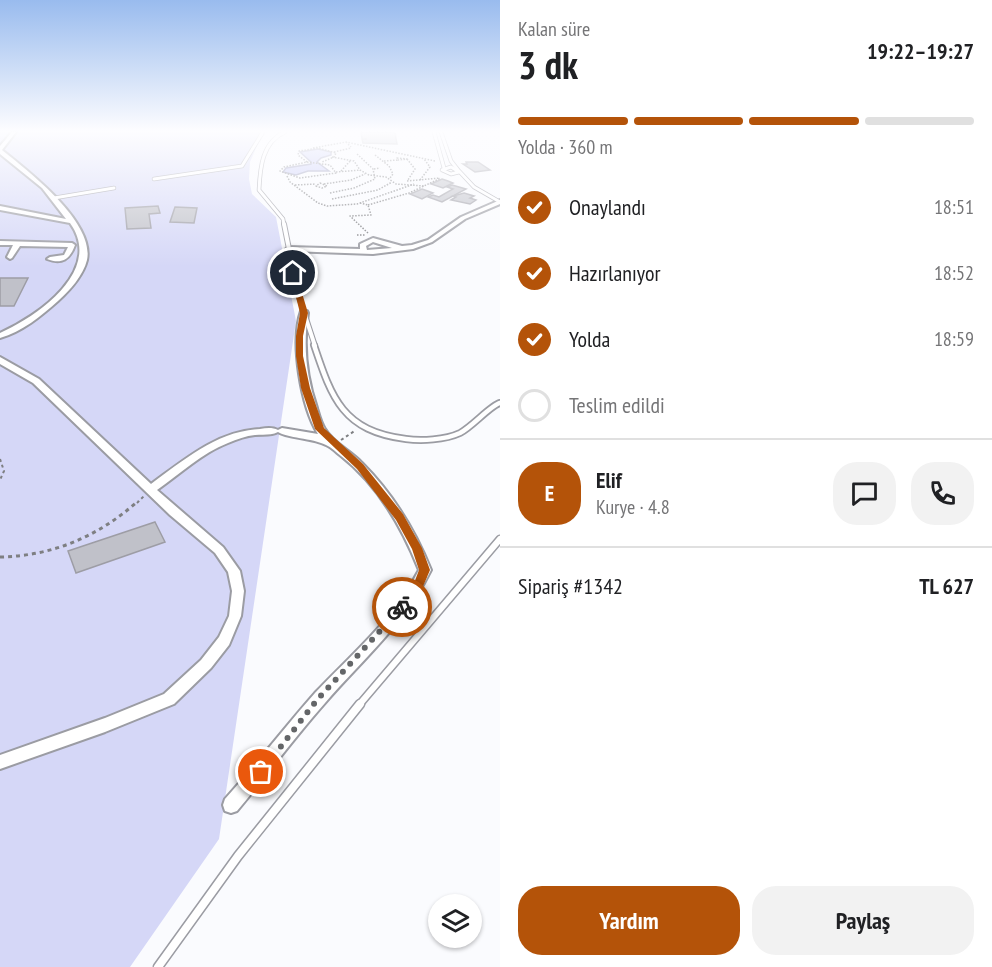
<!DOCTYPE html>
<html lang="tr">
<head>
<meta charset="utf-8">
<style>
  :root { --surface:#fff; --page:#f2f2f2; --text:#202124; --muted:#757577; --line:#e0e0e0; --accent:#b45309 }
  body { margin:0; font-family:"PT Sans Narrow",sans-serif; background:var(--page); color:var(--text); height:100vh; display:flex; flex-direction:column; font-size:22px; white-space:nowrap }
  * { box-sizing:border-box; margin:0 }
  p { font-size:20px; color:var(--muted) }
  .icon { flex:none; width:33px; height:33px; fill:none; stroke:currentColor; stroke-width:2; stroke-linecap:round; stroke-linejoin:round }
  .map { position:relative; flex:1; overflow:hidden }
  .sheet { display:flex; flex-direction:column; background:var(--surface); width:492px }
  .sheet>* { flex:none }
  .controls { position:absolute; left:428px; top:894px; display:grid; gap:12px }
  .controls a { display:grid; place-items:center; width:54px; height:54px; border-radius:50%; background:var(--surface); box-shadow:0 2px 4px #0004; font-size:30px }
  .pin { position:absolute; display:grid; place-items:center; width:51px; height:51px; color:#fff; margin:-26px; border:3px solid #fff; border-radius:50%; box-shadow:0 2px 6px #0007 }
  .courier { position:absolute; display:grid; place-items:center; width:60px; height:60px; margin:-30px; border:4px solid #b45309; border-radius:50%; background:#fff; color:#222; box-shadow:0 2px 8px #0007 }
  .head em { font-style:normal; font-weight:800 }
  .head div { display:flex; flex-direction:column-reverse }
  .head { display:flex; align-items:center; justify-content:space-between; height:102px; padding:0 18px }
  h1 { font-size:39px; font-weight:800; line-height:45px }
  .bar { display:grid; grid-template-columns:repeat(4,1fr); gap:9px 6px; align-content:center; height:72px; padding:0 18px }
  .bar i { height:8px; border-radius:4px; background:var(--line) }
  .bar .active { background:var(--accent) }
  .bar p { grid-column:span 4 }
  .line { display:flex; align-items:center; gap:15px; padding:0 18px; border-top:2px solid var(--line) }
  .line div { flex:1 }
  .round { display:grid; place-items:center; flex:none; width:63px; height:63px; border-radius:24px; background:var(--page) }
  ol { padding:0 18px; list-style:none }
  li { display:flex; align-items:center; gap:18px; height:66px }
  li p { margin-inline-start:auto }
  li .icon { padding:6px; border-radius:50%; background:var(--accent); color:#fff; stroke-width:4 }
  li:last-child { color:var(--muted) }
  li i { width:33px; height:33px; border:3px solid var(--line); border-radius:50% }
  .primary-button { display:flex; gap:12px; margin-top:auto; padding:12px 18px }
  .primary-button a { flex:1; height:69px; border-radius:24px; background:var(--accent); color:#fff; font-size:24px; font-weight:800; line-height:69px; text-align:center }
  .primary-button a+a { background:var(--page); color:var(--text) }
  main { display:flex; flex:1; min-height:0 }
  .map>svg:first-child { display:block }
  .green { fill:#d5d7f7 }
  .water { fill:#c2c5f7; stroke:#8e90b4; stroke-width:1.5 }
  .building { fill:#c0c1c9; stroke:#9d9da5; stroke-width:1.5 }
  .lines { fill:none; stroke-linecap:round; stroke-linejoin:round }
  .service-far4-casing { stroke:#9b9ca3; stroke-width:4.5 }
  .service-far3-casing { stroke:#9b9ca3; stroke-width:6 }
  .service-far2-casing { stroke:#9b9ca3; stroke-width:8 }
  .service-far1-casing { stroke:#9b9ca3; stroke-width:9 }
  .service-casing { stroke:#9b9ca3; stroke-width:11 }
  .minor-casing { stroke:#9b9ca3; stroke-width:4 }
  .path-far2 { stroke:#7e7f82; stroke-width:1.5; stroke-dasharray:1.5 1.5; stroke-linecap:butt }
  .path-far1 { stroke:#7e7f82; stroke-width:2; stroke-dasharray:3 3; stroke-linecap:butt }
  .path { stroke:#7e7f82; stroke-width:3; stroke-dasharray:4 4; stroke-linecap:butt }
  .service-far4 { stroke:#fff; stroke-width:3 }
  .service-far3 { stroke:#fff; stroke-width:4 }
  .service-far2 { stroke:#fff; stroke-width:4.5 }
  .service-far1 { stroke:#fff; stroke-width:6 }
  .service { stroke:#fff; stroke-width:8 }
  .minor { fill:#fff; fill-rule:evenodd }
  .route { fill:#b45309 }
  .done { stroke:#646668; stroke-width:6; stroke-dasharray:0 10.8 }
</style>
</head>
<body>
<main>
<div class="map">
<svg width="500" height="967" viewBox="0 0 500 967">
  <rect width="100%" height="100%" fill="#fafbfe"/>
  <path class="green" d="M0 132H263L250 162 249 179 252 194 276 217 296 321 219 839 130 967H0Z"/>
  <path class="water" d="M318 149 331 152V155L321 158 317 162 329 171H308L296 175 283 172 286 168 311 164V162L300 152Z"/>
  <g class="building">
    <path d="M361 132H391L395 133 397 144 363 143 362 139H367H362Z"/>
    <path d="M466 162H478L490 170 475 172 463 164H467Z"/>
    <path d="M442 179 448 181 453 183 443 188 431 184Z"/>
    <path d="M452 185 466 189 442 202 428 197 433 195 439 197 453 189 447 187Z"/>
    <path d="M422 189 433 193 422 199 410 194Z"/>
    <path d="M464 193 474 196 470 198 476 200 470 204 451 200 456 197 453 196Z"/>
    <path d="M158 206 160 213 149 214 151 228 127 229 125 208Z"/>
    <path d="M175 207 197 208 194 223 170 222Z"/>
    <path d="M0 278H28L14 306H0Z"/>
    <path d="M155 522 165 542 76 573 68 551Z"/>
  </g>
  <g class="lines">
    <g class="service-far4-casing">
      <g id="service-far4">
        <path d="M434 132 444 168"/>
        <path d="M441 132 451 161 458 170"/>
        <path d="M451 167 459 172 451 174 442 170Z"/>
        <path d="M459 171 474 187 500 202"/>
        <path d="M154 179 242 166 263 132"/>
        <path d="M54 198 114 188"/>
        <path d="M284 225 283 219 259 190C260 168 262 142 285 132"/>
      </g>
    </g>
    <g class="service-far3-casing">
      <path id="service-far3" d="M284 224 298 294 315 346"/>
    </g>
    <g class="service-far2-casing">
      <path id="service-far2" d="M314 345C332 399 343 431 406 439 421 441 445 440 460 433 472 427 491 405 500 403"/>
    </g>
    <g class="service-far1-casing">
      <path id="service-far1" d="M359 705 500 539"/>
    </g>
    <g class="service-casing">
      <path id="service" d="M158 967 238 856 360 704"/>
    </g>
    <g class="minor-casing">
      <g id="minor">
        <path d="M12 132H16L2 150C28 171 95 222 87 260 83 276 70 290 58 301 41 316 22 332 0 338V333C38 316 104 270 70 223L0 210V206L66 219 42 188 0 154V146Z"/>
        <path d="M500 200V204L465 219 432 242 413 249 373 254 289 251 286 249 289 247 360 249V244L373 238 402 246 412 245 428 240 461 217ZM373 242 392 248 367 250 366 246Z"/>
        <path d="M0 241 72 243 75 245C70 259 62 265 47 259L50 257 64 255 68 247 20 246 12 258 10 259 7 257 13 245H0Z"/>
        <path d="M301 311H307L308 313C303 346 306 376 317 408 319 415 321 423 325 429 333 443 351 451 362 463 393 494 415 530 431 570 405 624 363 659 325 703 294 738 267 775 237 811L231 813 225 811 223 805 225 799C256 765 284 728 315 693 352 654 394 619 419 570 402 527 378 485 341 456 336 452 331 447 326 445 312 438 287 438 278 432 271 436 263 434 255 435 246 436 237 439 228 443 202 453 180 474 157 490L223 547 240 571 244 591 241 616 229 645 211 668 174 704 105 732 0 769V755L105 718 164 694 201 660 219 637 229 616 232 591 228 572 215 553 170 515 33 383 0 364V357L39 379 151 484C184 460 217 431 260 429 266 428 272 427 278 430L282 428 318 434C301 406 290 342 301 311Z"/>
      </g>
    </g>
    <g class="path-far2">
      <path d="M346 142 351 147"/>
      <path d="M313 148 346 142 435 161"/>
      <path d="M334 152 351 148"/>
      <path d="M375 155 389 166 393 174 390 178"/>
      <path d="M332 157 354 161 360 170 369 175 386 177 396 184 424 186"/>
      <path d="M397 158 407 159 398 160Z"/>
      <path d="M407 159 415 169 408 180"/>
      <path d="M384 161 398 160"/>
      <path d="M307 162 330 165 336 173 300 178 280 171 284 167Z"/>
      <path d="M307 162 298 155 299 151 318 148 336 153 334 157 322 162"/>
      <path d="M374 169 380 168"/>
      <path d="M341 171 351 160"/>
      <path d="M336 172 360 170"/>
      <path d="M287 176 290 182 318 203 327 206 357 204 414 184"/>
      <path d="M420 180 430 167 424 159"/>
      <path d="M407 181 440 178"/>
      <path d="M320 183 327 186 322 188 316 186Z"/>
      <path d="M324 184 351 180 365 174"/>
      <path d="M295 185 316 184"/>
      <path d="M330 193 354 188 375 179 373 169 356 153"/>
      <path d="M332 199 378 190 392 182"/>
      <path d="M360 203 368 205 371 215 350 216 369 234"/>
      <path d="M368 205 409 193 441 178"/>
      <path d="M357 235H366"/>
    </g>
    <g class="path-far1">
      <path d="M341 440 356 430"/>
      <path d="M0 459 4 471 0 480"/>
      <path d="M137 503 144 496"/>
    </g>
    <path class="path" d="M0 557C53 556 99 536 138 501"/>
    <use href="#service-far4" class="service-far4"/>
    <use href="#service-far3" class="service-far3"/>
    <use href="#service-far2" class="service-far2"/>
    <use href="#service-far1" class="service-far1"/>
    <use href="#service" class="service"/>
    <use href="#minor" class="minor"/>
  </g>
  <linearGradient id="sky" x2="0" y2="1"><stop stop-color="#9be"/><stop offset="0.49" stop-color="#fdfdff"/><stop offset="1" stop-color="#fdfdff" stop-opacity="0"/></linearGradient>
  <rect width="500" height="267" fill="url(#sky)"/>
  <path class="route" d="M293 271 296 273 308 313 303 336V356L310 388 324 428 363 464 403 514 422 548 430 570C424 584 417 605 402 612L396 607 413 586 419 570 412 549 396 520 357 469 315 429 301 388 296 356V336L300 313 290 273Z"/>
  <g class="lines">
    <path class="done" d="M261 772 317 700 402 607"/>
  </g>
</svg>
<div class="controls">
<a><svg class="icon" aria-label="layers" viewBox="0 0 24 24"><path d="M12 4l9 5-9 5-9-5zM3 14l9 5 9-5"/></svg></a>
</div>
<div class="pin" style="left:261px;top:772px;background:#ea580c"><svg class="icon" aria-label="bag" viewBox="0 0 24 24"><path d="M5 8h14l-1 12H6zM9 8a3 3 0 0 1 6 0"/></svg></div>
<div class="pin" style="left:293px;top:273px;background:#1f2937"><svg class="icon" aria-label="home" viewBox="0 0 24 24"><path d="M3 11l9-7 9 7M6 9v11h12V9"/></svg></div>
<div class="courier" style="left:402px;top:607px"><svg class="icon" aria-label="bike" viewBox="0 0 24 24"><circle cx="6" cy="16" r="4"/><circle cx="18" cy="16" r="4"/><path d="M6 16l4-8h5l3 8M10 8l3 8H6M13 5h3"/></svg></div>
</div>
<section class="sheet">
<div class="head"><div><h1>3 dk</h1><p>Kalan süre</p></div><em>19:22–19:27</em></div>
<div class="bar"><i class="active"></i><i class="active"></i><i class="active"></i><i></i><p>Yolda · 360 m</p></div>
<ol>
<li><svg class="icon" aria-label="check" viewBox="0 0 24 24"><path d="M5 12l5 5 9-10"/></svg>Onaylandı<p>18:51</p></li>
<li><svg class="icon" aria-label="check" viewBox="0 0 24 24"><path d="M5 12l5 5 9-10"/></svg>Hazırlanıyor<p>18:52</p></li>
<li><svg class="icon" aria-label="check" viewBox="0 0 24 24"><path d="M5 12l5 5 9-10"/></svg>Yolda<p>18:59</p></li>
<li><i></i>Teslim edildi</li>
</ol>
<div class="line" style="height:108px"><b class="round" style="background:var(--accent);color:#fff">E</b><div><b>Elif</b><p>Kurye · 4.8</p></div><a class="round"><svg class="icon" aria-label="chat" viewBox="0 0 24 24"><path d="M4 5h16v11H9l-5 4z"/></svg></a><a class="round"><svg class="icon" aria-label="phone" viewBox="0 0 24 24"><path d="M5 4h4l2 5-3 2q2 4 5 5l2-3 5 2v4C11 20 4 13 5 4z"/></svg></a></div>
<div class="line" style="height:78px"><div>Sipariş #1342</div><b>TL 627</b></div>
<div class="primary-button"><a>Yardım</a><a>Paylaş</a></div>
</section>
</main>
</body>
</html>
